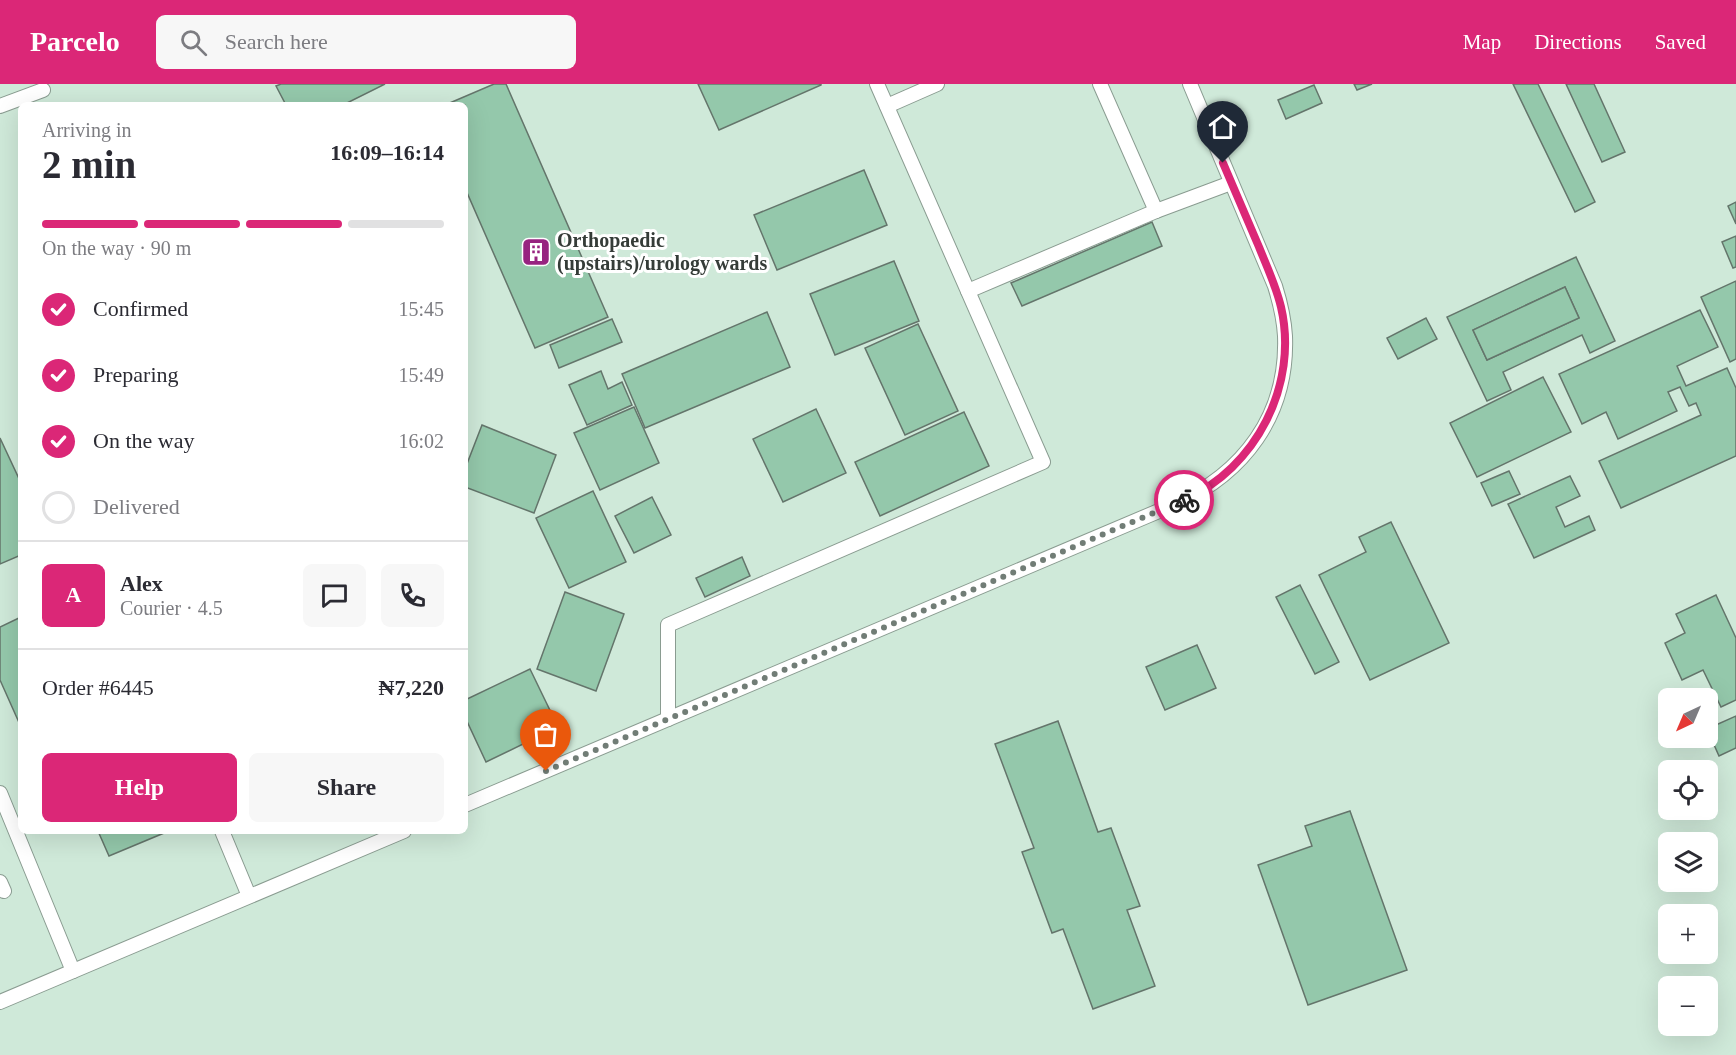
<!DOCTYPE html>
<html lang="en">
<head>
<meta charset="utf-8">
<style>
  :root { --surface:#fff; --page:#f7f7f7; --text:#2b2b33; --muted:#7c7c81; --line:#e1e1e2; --accent:#db2777 }
  body { margin:0; font-family:Georgia,serif; background:var(--page); color:var(--text); height:100vh; display:flex; flex-direction:column; font-size:22px; white-space:nowrap }
  * { box-sizing:border-box; margin:0 }
  p { font-size:20px; color:var(--muted) }
  .icon { flex:none; width:33px; height:33px; fill:none; stroke:currentColor; stroke-width:2; stroke-linecap:round; stroke-linejoin:round }
  .map { position:relative; flex:1; overflow:hidden }
  .sheet { position:absolute; left:18px; top:18px; width:450px; height:732px; display:flex; flex-direction:column; background:var(--surface); border-radius:9px; box-shadow:0 6px 24px #0002 }
  .sheet>* { flex:none }
  .needle { width:39px; rotate:224deg }
  .fabs { position:absolute; left:1658px; top:604px; display:grid; gap:12px }
  .fabs a { display:grid; place-items:center; width:60px; height:60px; border-radius:9px; background:var(--surface); box-shadow:0 6px 24px #0002; font-size:30px }
  .pin { position:absolute; display:grid; place-items:center; width:51px; height:51px; color:#fff; margin:-62px -26px; border-radius:50% 50% 50% 0; rotate:-45deg; box-shadow:0 0 6px #0007 }
  .pin .icon { rotate:45deg }
  .courier { position:absolute; display:grid; place-items:center; width:60px; height:60px; margin:-30px; border:4px solid #db2777; border-radius:50%; background:#fff; color:#222; box-shadow:0 2px 8px #0007 }
  .head em { font-style:normal; font-weight:800 }
  .head div { display:flex; flex-direction:column-reverse }
  .head { display:flex; align-items:center; justify-content:space-between; height:102px; padding:0 24px }
  h1 { font-size:39px; font-weight:800; line-height:45px }
  .bar { display:grid; grid-template-columns:repeat(4,1fr); gap:9px 6px; align-content:center; height:72px; padding:0 24px }
  .bar i { height:8px; border-radius:4px; background:var(--line) }
  .bar .selected { background:var(--accent) }
  .bar p { grid-column:span 4 }
  .line { display:flex; align-items:center; gap:15px; padding:0 24px; border-top:2px solid var(--line) }
  .line div { flex:1 }
  .round { display:grid; place-items:center; flex:none; width:63px; height:63px; border-radius:9px; background:var(--page) }
  ol { padding:0 24px; list-style:none }
  li { display:flex; align-items:center; gap:18px; height:66px }
  li p { margin-inline-start:auto }
  li .icon { padding:6px; border-radius:50%; background:var(--accent); color:#fff; stroke-width:4 }
  li:last-child { color:var(--muted) }
  li i { width:33px; height:33px; border:3px solid var(--line); border-radius:50% }
  .action { display:flex; gap:12px; margin-top:auto; padding:12px 24px }
  .action a { flex:1; height:69px; border-radius:9px; background:var(--accent); color:#fff; font-size:24px; font-weight:800; line-height:69px; text-align:center }
  .action a+a { background:var(--page); color:var(--text) }
  header { display:flex; align-items:center; gap:36px; box-sizing:border-box; height:84px; padding:0 30px; background:var(--accent); color:#fff }
  header strong { font-size:28px }
  nav { display:flex; gap:33px; margin-inline-start:auto; font-size:21px }
  .search { width:420px; height:54px; background:var(--page); display:flex; align-items:center; gap:15px; box-sizing:border-box; padding:0 21px; border-radius:9px; color:var(--muted); font-size:22px }
  .map>svg:first-child { display:block }
  .built { fill:#cfe9d9; fill-rule:evenodd }
  .building { fill:#94c8ab; stroke:#64756b; stroke-width:1.5; fill-rule:evenodd }
  .lines { fill:none; stroke-linecap:round; stroke-linejoin:round }
  .lane-casing { stroke:#8a9c91; stroke-width:16 }
  .lane { stroke:#fff; stroke-width:14 }
  .done { stroke:#717d76; stroke-width:6; stroke-dasharray:0 10.8 }
  .route { stroke:#db2777; stroke-width:8 }
  .labels { text-anchor:middle; stroke-width:6; stroke-linejoin:round; paint-order:stroke }
  .poi-label { font-size:20px; font-weight:bold; fill:#353c38; stroke:#fff; text-anchor:start }
</style>
</head>
<body>
<header>
<strong>Parcelo</strong>
<div class="search"><svg class="icon" aria-label="search" viewBox="0 0 24 24"><circle cx="10" cy="10" r="6"/><path d="M15 15l6 6"/></svg>Search here</div>
<nav><a>Map</a><a>Directions</a><a>Saved</a></nav>
</header>
<div class="map">
<svg width="1736" height="971" viewBox="0 0 1736 971">
  <rect width="100%" height="100%" fill="#e1f5e9"/>
  <path class="built" d="M0 0H1736V971H0ZM21 21H465V747H21ZM1668 615H1707V654H1668ZM1668 687H1707V726H1668ZM1668 759H1707V798H1668ZM1668 831H1707V870H1668ZM1668 903H1707V942H1668Z"/>
  <g class="building">
    <path d="M281 0H385L343 21H286L276 2Z"/>
    <path d="M494 0H506L608 233 535 264 465 104V21H445Z"/>
    <path d="M698 0H821V1L719 46Z"/>
    <path d="M1354 0H1372L1357 6Z"/>
    <path d="M1513 0H1538L1595 118 1575 128Z"/>
    <path d="M1566 0H1594L1625 68 1602 78Z"/>
    <path d="M1314 1 1322 19 1286 35 1278 16Z"/>
    <path d="M864 86 887 141 777 186 754 131Z"/>
    <path d="M1736 118V140L1728 122Z"/>
    <path d="M1152 138 1162 162 1022 222 1011 199Z"/>
    <path d="M1736 152V183L1733 184 1722 158Z"/>
    <path d="M1576 173 1615 257 1590 269 1582 251 1503 288 1511 306 1487 317 1447 233ZM1565 203 1579 234 1487 276 1473 246Z"/>
    <path d="M894 177 919 237 835 271 810 210Z"/>
    <path d="M1736 197V275L1730 278 1701 213Z"/>
    <path d="M1565 203 1579 234 1487 276 1473 246Z"/>
    <path d="M1700 226 1718 263 1677 282 1686 302 1727 284 1736 304V372L1621 424 1599 377 1701 331 1696 319 1689 322 1680 303 1668 308 1677 327 1618 355 1606 328 1582 340 1559 290Z"/>
    <path d="M767 228 790 283 645 344 622 290Z"/>
    <path d="M1426 234 1437 255 1398 275 1387 254Z"/>
    <path d="M612 235 622 258 559 284 550 261Z"/>
    <path d="M918 240 958 327 905 351 865 264Z"/>
    <path d="M601 287 608 305 622 298 632 321 587 341 569 301Z"/>
    <path d="M1543 293 1571 348 1477 393 1450 339Z"/>
    <path d="M634 323 659 379 600 406 574 349Z"/>
    <path d="M816 325 846 389 783 418 753 355Z"/>
    <path d="M964 328 989 382 880 432 855 378Z"/>
    <path d="M482 341 556 371 534 429 465 403V385Z"/>
    <path d="M0 354 21 399V471L0 480Z"/>
    <path d="M1509 387 1520 410 1492 422 1481 399Z"/>
    <path d="M1570 392 1580 412 1556 423 1565 443 1589 432 1595 446 1534 474 1508 420Z"/>
    <path d="M593 407 626 478 569 504 536 434Z"/>
    <path d="M652 413 671 451 634 469 615 432Z"/>
    <path d="M1391 438 1449 559 1370 596 1319 491 1366 468 1359 453Z"/>
    <path d="M742 473 750 492 705 513 696 494Z"/>
    <path d="M1300 501 1339 578 1315 590 1276 513Z"/>
    <path d="M565 508 624 530 596 607 537 585Z"/>
    <path d="M1716 511 1736 554V616L1721 623 1703 586 1682 596 1665 559 1685 549 1676 530Z"/>
    <path d="M21 533V643L0 596V543Z"/>
    <path d="M1197 561 1216 604 1165 626 1146 583Z"/>
    <path d="M530 585 558 643 486 678 465 633V616Z"/>
    <path d="M1736 632V664L1719 672 1707 645Z"/>
    <path d="M1058 637 1098 748 1111 744 1140 822 1127 826 1155 902 1093 925 1063 845 1052 849 1022 768 1034 764 995 660Z"/>
    <path d="M1350 727 1407 886 1308 921 1258 781 1312 762 1305 742Z"/>
    <path d="M98 747H163L164 749 109 772Z"/>
  </g>
  <g class="lines">
    <g class="lane-casing">
      <g id="lane">
        <path d="M1100 0 1156 127"/>
        <path d="M0 22 43 6"/>
        <path d="M887 22 937 0"/>
        <path d="M968 207 1156 127 1231 99"/>
        <path d="M668 635V541L1043 378 877 0"/>
        <path d="M0 709 73 887"/>
        <path d="M465 721 1173 421C1244 390 1288 331 1285 252 1284 235 1280 218 1275 202L1190 0"/>
        <path d="M222 747 249 812"/>
        <path d="M0 798 4 807"/>
        <path d="M0 918 404 747"/>
      </g>
    </g>
    <use href="#lane" class="lane"/>
  </g>
  <g class="lines">
    <path class="done" d="M546 687 1184 416"/>
    <path class="route" d="M1184 416C1256 384 1299 301 1281 223 1276 202 1267 183 1259 163 1247 135 1235 107 1223 79"/>
  </g>
  <defs>
    <g id="building-square" transform="scale(1.5)"><rect x="-9" y="-9" width="18" height="18" rx="4" fill="#972380" stroke="#fff"/><path d="M-4-6H4V6H1V3H-1V6H-4ZM-2.5-4.3h1.7v1.8h-1.7ZM.8-4.3h1.7v1.8H.8ZM-2.5-1h1.7V.8h-1.7ZM.8-1h1.7V.8H.8Z" fill="#fff"/></g>
  </defs>
  <g fill-rule="evenodd">
    <use href="#building-square" x="536" y="168"/>
  </g>
  <g class="labels">
    <g class="poi-label">
      <text x="557" y="163">Orthopaedic<tspan x="557" dy="23">(upstairs)/urology wards</tspan></text>
    </g>
  </g>
</svg>
<div class="fabs">
<a><svg class="needle" viewBox="-14 -14 28 28"><path d="M0-13l5 13h-10z" fill="#e53935"/><path d="M0 13l5-13h-10z" fill="#7c7c81"/></svg></a>
<a><svg class="icon" aria-label="locate" viewBox="0 0 24 24"><circle cx="12" cy="12" r="6"/><path d="M12 2v4M12 18v4M2 12h4M18 12h4"/></svg></a>
<a><svg class="icon" aria-label="layers" viewBox="0 0 24 24"><path d="M12 4l9 5-9 5-9-5zM3 14l9 5 9-5"/></svg></a>
<a>+</a>
<a>−</a>
</div>
<div class="pin" style="left:546px;top:687px;background:#ea580c"><svg class="icon" aria-label="bag" viewBox="0 0 24 24"><path d="M5 8h14l-1 12H6zM9 8a3 3 0 0 1 6 0"/></svg></div>
<div class="pin" style="left:1223px;top:79px;background:#1f2937"><svg class="icon" aria-label="home" viewBox="0 0 24 24"><path d="M3 11l9-7 9 7M6 9v11h12V9"/></svg></div>
<div class="courier" style="left:1184px;top:416px"><svg class="icon" aria-label="bike" viewBox="0 0 24 24"><circle cx="6" cy="16" r="4"/><circle cx="18" cy="16" r="4"/><path d="M6 16l4-8h5l3 8M10 8l3 8H6M13 5h3"/></svg></div>
<section class="sheet">
<div class="head"><div><h1>2 min</h1><p>Arriving in</p></div><em>16:09–16:14</em></div>
<div class="bar"><i class="selected"></i><i class="selected"></i><i class="selected"></i><i></i><p>On the way · 90 m</p></div>
<ol>
<li><svg class="icon" aria-label="check" viewBox="0 0 24 24"><path d="M5 12l5 5 9-10"/></svg>Confirmed<p>15:45</p></li>
<li><svg class="icon" aria-label="check" viewBox="0 0 24 24"><path d="M5 12l5 5 9-10"/></svg>Preparing<p>15:49</p></li>
<li><svg class="icon" aria-label="check" viewBox="0 0 24 24"><path d="M5 12l5 5 9-10"/></svg>On the way<p>16:02</p></li>
<li><i></i>Delivered</li>
</ol>
<div class="line" style="height:108px"><b class="round" style="background:var(--accent);color:#fff">A</b><div><b>Alex</b><p>Courier · 4.5</p></div><a class="round"><svg class="icon" aria-label="chat" viewBox="0 0 24 24"><path d="M4 5h16v11H9l-5 4z"/></svg></a><a class="round"><svg class="icon" aria-label="phone" viewBox="0 0 24 24"><path d="M5 4h4l2 5-3 2q2 4 5 5l2-3 5 2v4C11 20 4 13 5 4z"/></svg></a></div>
<div class="line" style="height:78px"><div>Order #6445</div><b>₦7,220</b></div>
<div class="action"><a>Help</a><a>Share</a></div>
</section>
</div>
</body>
</html>
